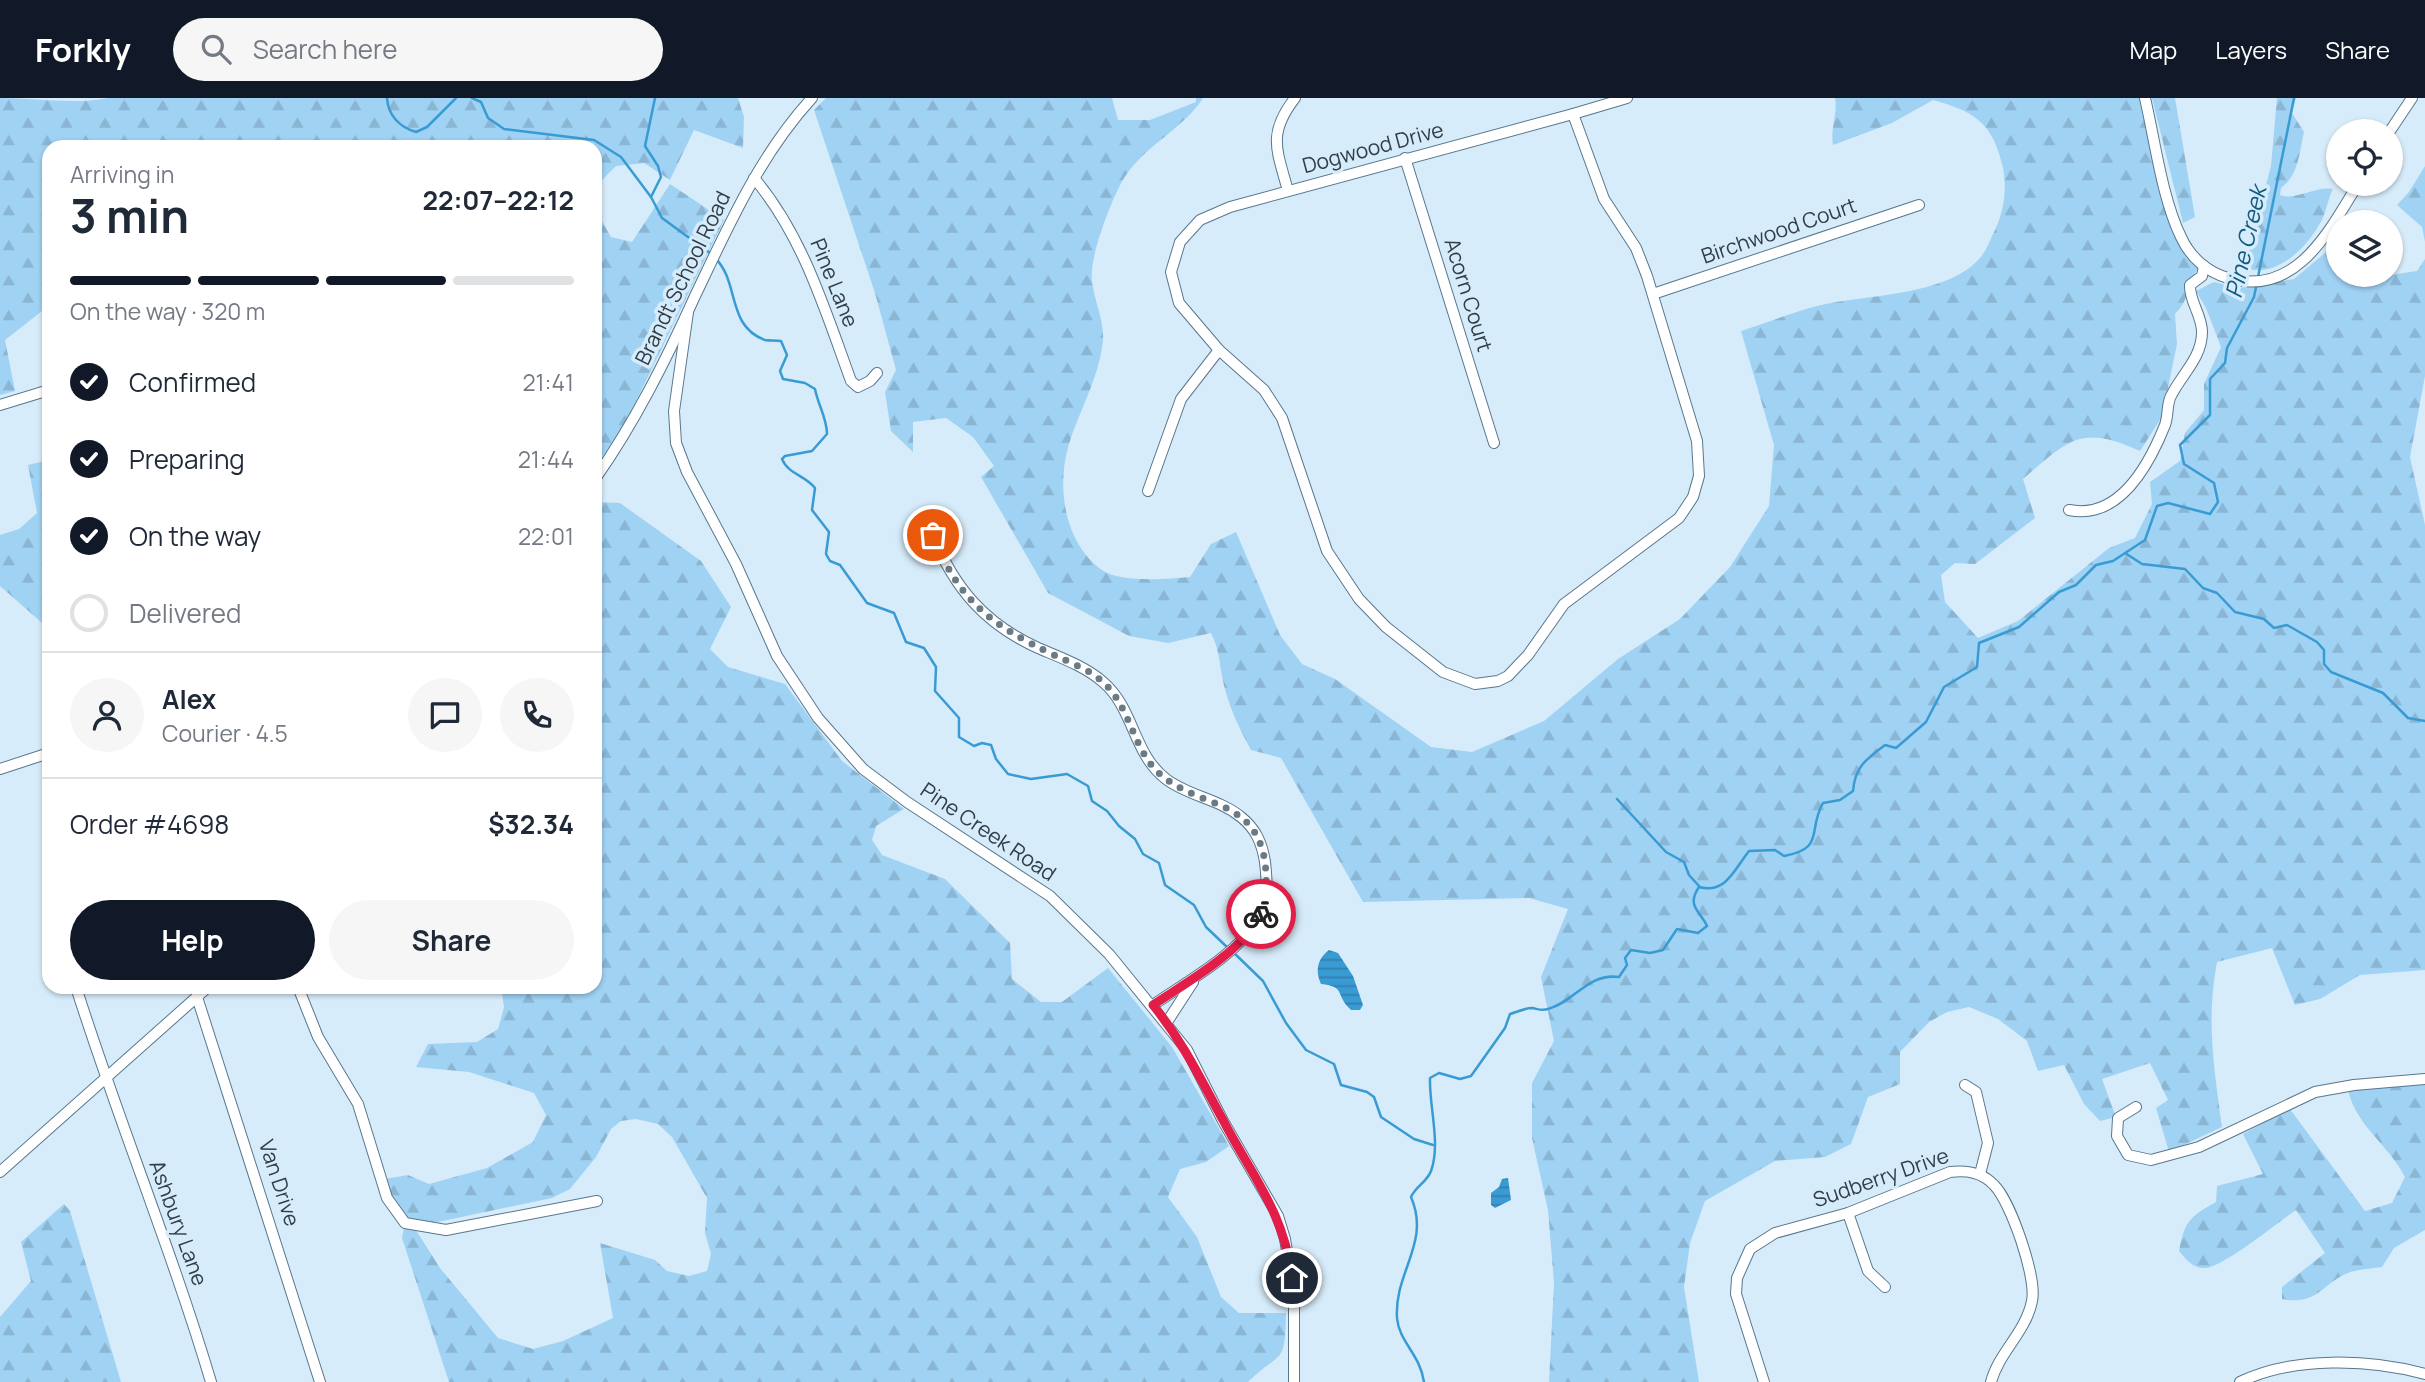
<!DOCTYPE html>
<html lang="en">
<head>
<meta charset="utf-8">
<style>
  :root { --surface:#fff; --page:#f6f6f7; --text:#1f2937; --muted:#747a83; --line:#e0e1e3; --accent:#111827 }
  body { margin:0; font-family:Manrope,sans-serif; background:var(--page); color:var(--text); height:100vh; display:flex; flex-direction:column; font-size:26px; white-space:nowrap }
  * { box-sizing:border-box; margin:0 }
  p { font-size:23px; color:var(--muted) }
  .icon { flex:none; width:38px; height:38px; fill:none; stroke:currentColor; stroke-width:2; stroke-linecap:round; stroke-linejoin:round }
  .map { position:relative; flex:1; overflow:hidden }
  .drawer { position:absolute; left:42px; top:42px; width:560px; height:854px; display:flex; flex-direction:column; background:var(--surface); border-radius:21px; box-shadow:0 2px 5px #0004 }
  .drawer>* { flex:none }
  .tools { position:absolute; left:2326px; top:21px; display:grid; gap:14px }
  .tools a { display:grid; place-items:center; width:77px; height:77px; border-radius:50%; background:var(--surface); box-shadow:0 2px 5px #0004; font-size:35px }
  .pin { position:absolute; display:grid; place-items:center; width:60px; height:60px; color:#fff; margin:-30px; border:4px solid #fff; border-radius:50%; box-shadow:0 2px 7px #0007 }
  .courier { position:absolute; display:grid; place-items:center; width:70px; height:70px; margin:-35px; border:5px solid #e11d48; border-radius:50%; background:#fff; color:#222; box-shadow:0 2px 9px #0007 }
  .headline em { font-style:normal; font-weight:700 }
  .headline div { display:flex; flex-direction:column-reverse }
  .headline { display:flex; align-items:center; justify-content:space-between; height:119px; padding:0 28px }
  h1 { font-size:46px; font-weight:700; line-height:52px }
  .bar { display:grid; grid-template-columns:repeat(4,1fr); gap:10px 7px; align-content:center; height:84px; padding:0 28px }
  .bar i { height:9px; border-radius:5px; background:var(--line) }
  .bar .selected { background:var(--accent) }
  .bar p { grid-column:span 4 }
  .line { display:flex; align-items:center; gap:18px; padding:0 28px; border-top:2px solid var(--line) }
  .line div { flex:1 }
  .round { display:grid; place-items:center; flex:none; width:74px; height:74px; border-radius:37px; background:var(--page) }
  ol { padding:0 28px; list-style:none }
  li { display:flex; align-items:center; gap:21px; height:77px }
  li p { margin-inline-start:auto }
  li .icon { padding:7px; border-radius:50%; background:var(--accent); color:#fff; stroke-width:4 }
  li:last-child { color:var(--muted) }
  li i { width:38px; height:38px; border:4px solid var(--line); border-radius:50% }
  .primary-button { display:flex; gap:14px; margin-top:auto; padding:14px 28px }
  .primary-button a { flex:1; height:80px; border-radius:42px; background:var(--accent); color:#fff; font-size:28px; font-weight:700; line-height:80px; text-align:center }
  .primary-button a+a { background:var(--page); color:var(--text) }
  header { display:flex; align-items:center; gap:42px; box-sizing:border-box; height:98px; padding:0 35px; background:var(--accent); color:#fff }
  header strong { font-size:33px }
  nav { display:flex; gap:38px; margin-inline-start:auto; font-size:24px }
  .search { width:490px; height:63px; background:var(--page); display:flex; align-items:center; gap:18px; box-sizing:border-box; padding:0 24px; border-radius:38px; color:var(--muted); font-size:26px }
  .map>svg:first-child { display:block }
  .forest { fill:url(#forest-firs); fill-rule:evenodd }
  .water { fill:url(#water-rules) }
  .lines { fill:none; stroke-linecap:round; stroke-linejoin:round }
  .stream { stroke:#399bd3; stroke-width:2.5 }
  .minor-casing { stroke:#58778d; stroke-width:12 }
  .minor { stroke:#fff; stroke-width:10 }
  .done { stroke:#6b7b86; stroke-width:7; stroke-dasharray:0 12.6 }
  .route { stroke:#e11d48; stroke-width:9 }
  .labels { text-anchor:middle; stroke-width:7; stroke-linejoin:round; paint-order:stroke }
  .street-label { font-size:21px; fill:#313e48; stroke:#d7ecfa }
  .water-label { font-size:23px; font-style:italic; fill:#115a80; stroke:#d7ecfa }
</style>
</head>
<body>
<header>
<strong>Forkly</strong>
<div class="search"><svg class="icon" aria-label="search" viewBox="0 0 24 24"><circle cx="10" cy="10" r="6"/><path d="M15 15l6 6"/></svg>Search here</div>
<nav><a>Map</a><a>Layers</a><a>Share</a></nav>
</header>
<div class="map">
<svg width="2425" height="1284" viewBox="0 0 2425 1284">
  <defs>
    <pattern id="forest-firs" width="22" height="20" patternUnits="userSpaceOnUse" patternTransform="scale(1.75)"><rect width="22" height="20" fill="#a0d2f4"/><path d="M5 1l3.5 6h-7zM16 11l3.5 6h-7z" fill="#8ab5d3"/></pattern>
    <pattern id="water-rules" width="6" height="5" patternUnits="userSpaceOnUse" patternTransform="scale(1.75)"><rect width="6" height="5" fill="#399bd3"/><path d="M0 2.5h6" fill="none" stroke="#3180ad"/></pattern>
  </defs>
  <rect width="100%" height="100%" fill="#d7ecfa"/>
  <g class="forest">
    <path d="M0 0C36 0 72 7 108 0H738L744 19 743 50 694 32 670 82 644 65 616 68 595 89V49H49V212L42 213 5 242 15 293 0 297Z"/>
    <path d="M826 0H1112L1118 22H1150L1196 4V0H1203C1181 34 1140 49 1120 87 1109 109 1089 160 1092 183 1094 202 1104 222 1103 241 1100 278 1080 311 1069 346 1056 388 1064 445 1102 472 1120 485 1168 481 1190 479L1211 446 1236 434 1280 537 1302 566 1335 581 1431 649 1472 654 1544 623 1618 561 1680 521 1730 469 1769 408 1774 347 1741 233C1766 225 1791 215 1817 208 1865 196 1944 199 1979 161 1985 155 1989 145 1992 138 2004 116 2008 90 2002 66 1992 24 1973 13 1933 2L1892 25 1833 47C1830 30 1838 16 1835 0H2140L2180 144 2198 170C2186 187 2191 200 2175 216L2177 246 2162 319 2140 353C2080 326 2069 342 2023 381L2035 420 1975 466 1955 465 1941 477 1945 504 1978 540 2018 523 2109 450 2135 440 2152 406 2150 384 2180 363 2185 335 2204 312V286L2221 249 2206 210 2196 193 2214 184 2239 190 2294 181 2338 144V177H2390L2417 173 2425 161V278L2410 359 2425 427V872L2360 877 2320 901 2295 907 2272 850 2217 864C2206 922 2214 971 2222 1029L2169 1054 2156 1010 2168 1002 2150 965 2102 981 2116 1019 2100 1023 2084 1006 2064 967 2038 973 2027 943 1998 921 1969 909 1947 914 1929 924 1900 954V986L1868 999 1851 1046 1825 1059 1775 1063 1705 1103 1690 1145 1684 1189 1699 1284H1549L1554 1185 1548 1112 1532 1040V985L1554 943 1541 879 1568 811 1529 800 1363 804 1281 660 1251 652C1238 628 1227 605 1222 578 1219 562 1219 551 1211 535L1168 545 1129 538 1048 495 981 379 994 368 973 339 946 320 913 324V354L891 333 885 294 896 272 875 195 814 12Z"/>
    <path d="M2152 0H2175L2195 119 2183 125Z"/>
    <path d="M2277 0H2296L2292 15 2304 34C2299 55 2299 77 2281 90L2280 97C2297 103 2314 88 2333 91 2327 103 2326 117 2319 127 2304 153 2275 180 2244 170L2271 68Z"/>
    <path d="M2425 68V144L2422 129 2397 107 2409 94Z"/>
    <path d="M670 86 724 122 625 326 595 369V111L611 139 632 144Z"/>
    <path d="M49 362V531L0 488V437L19 431 37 415 28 367Z"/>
    <path d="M595 404 620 405 701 463 731 509 710 551 728 569 785 586 842 663 904 711 876 728 872 742 882 757 945 781 1010 845 1012 881 1041 904H1062L1108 870 1172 949 1229 1048 1206 1064 1180 1071 1168 1099 1197 1139 1221 1199 1239 1215H1286C1285 1269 1282 1251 1248 1284H449L402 1140 405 1125 379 1082 408 1077 429 1086 487 1070 533 1044 546 1017 534 995 469 974 416 969 428 946 477 944 498 931 504 909 501 889H595ZM636 1021 658 1026 672 1039 707 1100 705 1135 711 1156 707 1173 689 1178 667 1173 655 1162 600 1145 613 1220 563 1243 533 1251 498 1240 440 1170 414 1129 552 1100 570 1091 596 1059 611 1031 621 1023Z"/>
    <path d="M2425 986V1132L2394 1150 2382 1169C2371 1171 2358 1171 2348 1175 2322 1185 2318 1208 2282 1201V1189L2325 1155 2296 1112C2277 1125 2226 1167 2206 1170 2193 1171 2186 1161 2179 1153 2185 1123 2189 1119 2216 1104L2217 1088 2263 1076 2243 1036 2290 1011 2365 1113 2392 1105 2405 1079C2389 1047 2356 1028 2348 992Z"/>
    <path d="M64 1106 70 1113 121 1284H0V1219L31 1183 21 1144Z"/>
  </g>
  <g class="water">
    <path d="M1329 852 1338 855 1353 878 1363 907 1360 912H1351C1334 896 1347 889 1321 886 1315 873 1317 861 1329 852Z"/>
    <path d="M1508 1080 1511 1102 1495 1110 1491 1107V1095L1499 1089 1502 1081Z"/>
  </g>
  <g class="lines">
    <g class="stream">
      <path d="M387 0C388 17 399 29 416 34L427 29 456 0"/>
      <path d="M472 0 481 4 488 20 504 31 594 42 621 59 651 99"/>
      <path d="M655 0 645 48 658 68 661 79 651 99 662 120 710 155"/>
      <path d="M715 160C740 184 726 228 765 242 770 243 775 242 781 243L787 257 780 273 783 281 805 285 815 291C818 307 827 320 827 336L812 353 785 358 782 361C788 376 806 378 815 390L812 412 829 434 826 456 830 463 840 467 867 505 894 515 906 544 924 550 936 569 935 593 959 620V639L974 648 982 645 991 647 996 661 1008 676 1031 681 1067 676 1088 688 1092 703 1107 713 1119 728 1135 741 1143 756 1159 765 1165 787 1194 807 1206 829 1228 850"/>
      <path d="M2125 455 2142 466 2185 471 2203 490 2217 495 2235 514 2264 521 2274 530 2287 527 2317 544 2324 552V566L2331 574 2383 595 2408 620 2425 623"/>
      <path d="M1617 701 1666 754 1684 764 1689 777 1699 788"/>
      <path d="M1233 854 1263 883 1286 925 1306 952 1334 966 1341 987 1367 994 1374 999 1381 1019 1414 1041 1433 1047"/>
      <path d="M1424 1284C1420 1256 1399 1244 1397 1220 1394 1174 1431 1145 1411 1099 1416 1088 1427 1084 1431 1073 1441 1045 1429 1009 1430 980L1439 975 1460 981 1471 978 1505 930 1510 916C1517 914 1525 910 1532 910 1538 911 1542 913 1548 911 1576 903 1587 875 1619 879L1627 867 1625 860 1631 852 1650 855 1663 852 1677 831 1698 835 1707 828C1700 813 1686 808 1699 789 1726 796 1734 772 1749 753L1775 752 1784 758C1826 750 1807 733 1823 705L1840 702 1853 693C1855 669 1866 661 1885 647L1896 650 1926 624 1944 589 1977 569 1979 545 2019 529 2059 494 2076 487 2096 467 2113 463 2145 442 2157 408 2168 405 2210 416 2218 404 2214 385 2184 366 2180 347 2210 317V281L2225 265 2227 250 2254 199 2294 0"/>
    </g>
    <g class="minor-casing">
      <g id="minor">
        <path d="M2145 0C2155 43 2162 100 2181 139 2190 159 2207 174 2228 180 2296 200 2329 133 2358 86"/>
        <path d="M1573 16 1604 101 1636 150 1647 178 1697 343 1699 378 1693 399 1679 420 1564 506 1528 557 1508 578 1498 583 1475 586 1443 574 1386 529 1359 501 1327 453 1282 320 1264 292 1219 252 1179 205 1171 174 1180 144 1200 122 1230 109Z"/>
        <path d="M1573 16 1627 0"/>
        <path d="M2390 33 2412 0"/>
        <path d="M1405 60 1494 345"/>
        <path d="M754 80C803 138 825 212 851 283L858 289 870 283 877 275"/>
        <path d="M1288 93C1277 52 1267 36 1295 0"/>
        <path d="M1653 196 1919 107"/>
        <path d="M688 214 674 313 676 345 687 374 736 466 777 558 818 620 863 671 907 704 1050 798 1109 856 1187 952 1223 1023 1278 1118 1285 1141 1294 1195V1284"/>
        <path d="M0 307 49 292"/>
        <path d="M595 381C635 324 666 262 695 198 728 129 759 58 812 0"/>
        <path d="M1148 393 1181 301 1219 252"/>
        <path d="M2069 412C2119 422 2149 367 2165 327 2169 316 2166 305 2172 296 2183 275 2202 259 2202 234 2202 217 2189 203 2190 187L2202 178 2204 168"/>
        <path d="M933 437C954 490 985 526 1038 550 1059 559 1085 568 1103 584 1134 610 1133 656 1166 681 1188 698 1219 701 1241 719 1256 731 1262 745 1265 764 1267 782 1269 805 1259 821 1234 859 1189 882 1153 907"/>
        <path d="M0 671 49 655"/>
        <path d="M76 889C118 1022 171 1150 211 1284"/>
        <path d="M298 889 318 939 358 1006 387 1100 405 1125 446 1132 597 1103"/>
        <path d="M197 899 320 1284"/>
        <path d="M1167 924 1193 884"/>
        <path d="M1965 987 1976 994 1988 1045 1980 1076"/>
        <path d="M2136 1009 2118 1020 2117 1038 2128 1057 2151 1062 2199 1049 2315 994 2354 987 2425 981"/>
        <path d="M0 1074 208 889"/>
        <path d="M1848 1115 1868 1173 1885 1189"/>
        <path d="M1764 1284 1736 1196 1737 1180 1750 1151 1775 1135 1848 1115 1950 1074C1967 1072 1982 1074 1994 1087 2011 1104 2037 1180 2032 1203 2026 1234 1999 1254 1991 1284"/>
        <path d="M2240 1284C2293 1258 2370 1261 2425 1276"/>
      </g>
    </g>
    <use href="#minor" class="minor"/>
  </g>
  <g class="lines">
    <path class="done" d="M933 437C958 503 992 527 1054 557 1071 565 1091 572 1105 586 1131 611 1133 652 1160 676 1199 711 1255 699 1265 764 1267 781 1267 800 1261 816"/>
    <path class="route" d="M1261 816C1241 855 1187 884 1153 907 1183 944 1200 980 1223 1022 1252 1078 1284 1114 1292 1180"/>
  </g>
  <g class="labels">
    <g class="street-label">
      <text transform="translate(1373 50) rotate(-15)" y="7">Dogwood Drive</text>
      <text transform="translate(1779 133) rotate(-19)" y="7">Birchwood Court</text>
      <text transform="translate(683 180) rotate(-64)" y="7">Brandt School Road</text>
      <text transform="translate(834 185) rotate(68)" y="7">Pine Lane</text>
      <text transform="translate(1468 197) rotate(73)" y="7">Acorn Court</text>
      <text transform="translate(988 734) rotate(34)" y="7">Pine Creek Road</text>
      <text transform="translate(1881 1080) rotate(-19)" y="7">Sudberry Drive</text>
      <text transform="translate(279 1085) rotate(72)" y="7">Van Drive</text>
      <text transform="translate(178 1125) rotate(70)" y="7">Ashbury Lane</text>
    </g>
    <g class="water-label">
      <text transform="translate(2246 144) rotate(-77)" y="8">Pine Creek</text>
    </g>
  </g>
</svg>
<div class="tools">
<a><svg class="icon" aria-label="locate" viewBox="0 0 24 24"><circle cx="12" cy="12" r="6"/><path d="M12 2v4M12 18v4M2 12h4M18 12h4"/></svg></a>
<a><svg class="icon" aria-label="layers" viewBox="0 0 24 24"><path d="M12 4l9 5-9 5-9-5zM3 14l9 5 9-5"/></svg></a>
</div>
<div class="pin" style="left:933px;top:437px;background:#ea580c"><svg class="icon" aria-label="bag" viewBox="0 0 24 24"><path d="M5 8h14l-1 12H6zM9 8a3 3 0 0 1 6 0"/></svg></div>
<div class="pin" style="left:1292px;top:1180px;background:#1f2937"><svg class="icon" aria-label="home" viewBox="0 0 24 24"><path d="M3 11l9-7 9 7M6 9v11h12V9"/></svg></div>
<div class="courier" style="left:1261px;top:816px"><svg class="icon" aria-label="bike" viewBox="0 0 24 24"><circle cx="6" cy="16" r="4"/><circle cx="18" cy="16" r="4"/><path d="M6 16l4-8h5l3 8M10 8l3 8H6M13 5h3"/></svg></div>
<section class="drawer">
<div class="headline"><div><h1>3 min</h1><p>Arriving in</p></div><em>22:07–22:12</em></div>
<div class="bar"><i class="selected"></i><i class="selected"></i><i class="selected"></i><i></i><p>On the way · 320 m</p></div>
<ol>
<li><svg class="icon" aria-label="check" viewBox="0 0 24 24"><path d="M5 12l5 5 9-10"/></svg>Confirmed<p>21:41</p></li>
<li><svg class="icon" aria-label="check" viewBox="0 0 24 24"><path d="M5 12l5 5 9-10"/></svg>Preparing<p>21:44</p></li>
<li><svg class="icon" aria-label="check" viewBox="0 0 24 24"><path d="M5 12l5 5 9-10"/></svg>On the way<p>22:01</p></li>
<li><i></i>Delivered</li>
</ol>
<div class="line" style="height:126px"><a class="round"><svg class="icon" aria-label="person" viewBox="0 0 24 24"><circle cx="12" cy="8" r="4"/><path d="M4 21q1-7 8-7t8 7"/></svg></a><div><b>Alex</b><p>Courier · 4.5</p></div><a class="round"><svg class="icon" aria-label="chat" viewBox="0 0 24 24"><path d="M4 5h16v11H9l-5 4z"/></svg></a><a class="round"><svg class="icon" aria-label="phone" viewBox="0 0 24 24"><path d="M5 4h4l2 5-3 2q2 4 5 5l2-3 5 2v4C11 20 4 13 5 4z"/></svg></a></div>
<div class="line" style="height:91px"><div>Order #4698</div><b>$32.34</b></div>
<div class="primary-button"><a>Help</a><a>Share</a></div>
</section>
</div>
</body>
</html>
